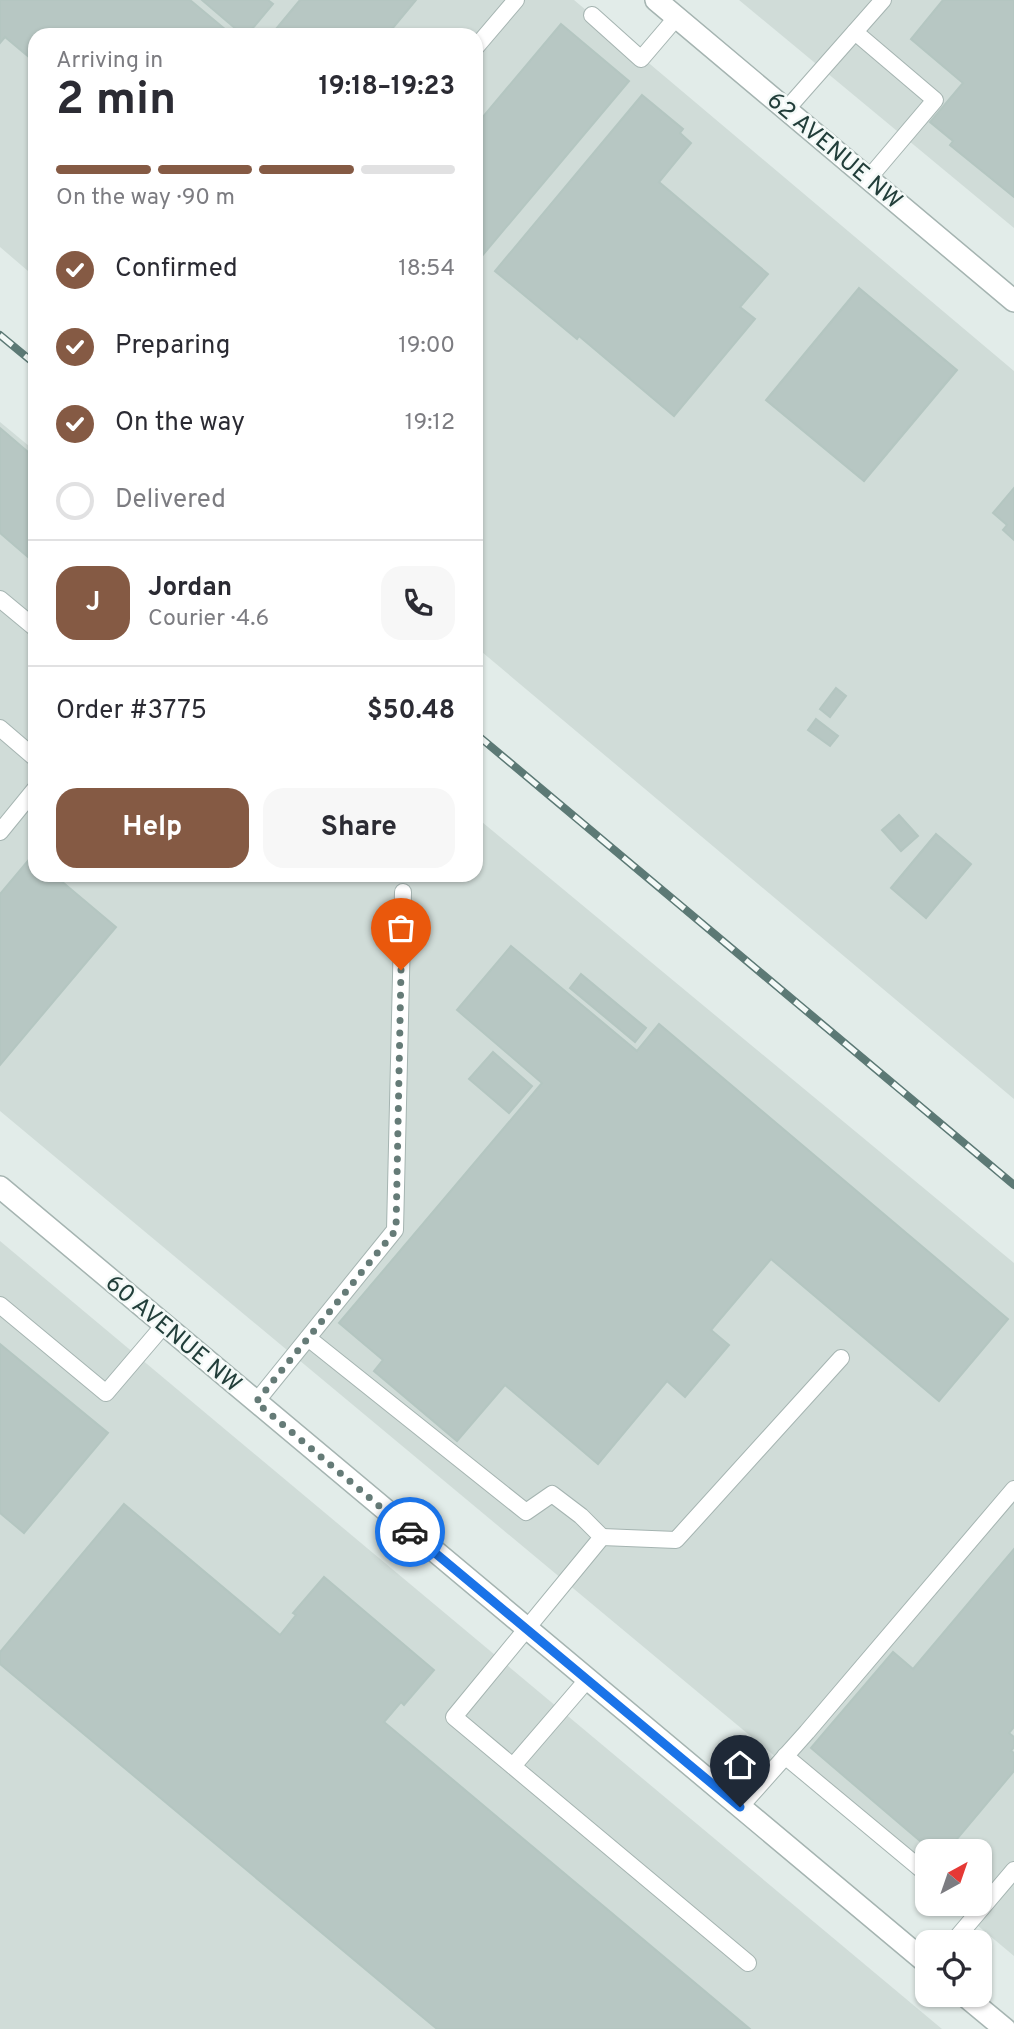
<!DOCTYPE html>
<html lang="en">
<head>
<meta charset="utf-8">
<style>
  :root { --surface:#fff; --page:#f7f7f7; --text:#2b2b33; --muted:#7c7c81; --line:#e1e1e2; --accent:#855a44 }
  body { margin:0; font-family:Overpass,sans-serif; background:var(--page); color:var(--text); height:100vh; display:flex; flex-direction:column; font-size:26px; white-space:nowrap }
  * { box-sizing:border-box; margin:0 }
  p { font-size:23px; color:var(--muted) }
  .icon { flex:none; width:38px; height:38px; fill:none; stroke:currentColor; stroke-width:2; stroke-linecap:round; stroke-linejoin:round }
  .map { position:relative; flex:1; overflow:hidden }
  .drawer { position:absolute; left:28px; top:28px; width:455px; height:854px; display:flex; flex-direction:column; background:var(--surface); border-radius:21px; box-shadow:0 2px 5px #0004 }
  .drawer>* { flex:none }
  .needle { width:46px; rotate:40deg }
  .fabs { position:absolute; left:915px; top:1839px; display:grid; gap:14px }
  .fabs a { display:grid; place-items:center; width:77px; height:77px; border-radius:14px; background:var(--surface); box-shadow:0 2px 5px #0004; font-size:35px }
  .pin { position:absolute; display:grid; place-items:center; width:60px; height:60px; color:#fff; margin:-72px -30px; border-radius:50% 50% 50% 0; rotate:-45deg; box-shadow:0 0 7px #0007 }
  .pin .icon { rotate:45deg }
  .courier { position:absolute; display:grid; place-items:center; width:70px; height:70px; margin:-35px; border:5px solid #1a73e8; border-radius:50%; background:#fff; color:#222; box-shadow:0 2px 9px #0007 }
  .overview em { font-style:normal; font-weight:700 }
  .overview div { display:flex; flex-direction:column-reverse }
  .overview { display:flex; align-items:center; justify-content:space-between; height:119px; padding:0 28px }
  h1 { font-size:46px; font-weight:700; line-height:52px }
  .bar { display:grid; grid-template-columns:repeat(4,1fr); gap:10px 7px; align-content:center; height:84px; padding:0 28px }
  .bar i { height:9px; border-radius:5px; background:var(--line) }
  .bar .current { background:var(--accent) }
  .bar p { grid-column:span 4 }
  .line { display:flex; align-items:center; gap:18px; padding:0 28px; border-top:2px solid var(--line) }
  .line div { flex:1 }
  .round { display:grid; place-items:center; flex:none; width:74px; height:74px; border-radius:21px; background:var(--page) }
  ol { padding:0 28px; list-style:none }
  li { display:flex; align-items:center; gap:21px; height:77px }
  li p { margin-inline-start:auto }
  li .icon { padding:7px; border-radius:50%; background:var(--accent); color:#fff; stroke-width:4 }
  li:last-child { color:var(--muted) }
  li i { width:38px; height:38px; border:4px solid var(--line); border-radius:50% }
  .button { display:flex; gap:14px; margin-top:auto; padding:14px 28px }
  .button a { flex:1; height:80px; border-radius:21px; background:var(--accent); color:#fff; font-size:28px; font-weight:700; line-height:80px; text-align:center }
  .button a+a { background:var(--page); color:var(--text) }
  .map>svg:first-child { display:block }
  .built { fill:#d0dcd8 }
  .building { fill:#b7c7c3; stroke:#b4c6c1; stroke-width:2 }
  .lines { fill:none; stroke-linecap:round; stroke-linejoin:round }
  .service-casing { stroke:#a5b4b1; stroke-width:18 }
  .minor-casing { stroke:#a5b4b1; stroke-width:24 }
  .service { stroke:#fff; stroke-width:16 }
  .minor { stroke:#fff; stroke-width:21 }
  .rail-casing { stroke:#5c7975; stroke-width:8 }
  .rail { stroke:#f3f9f7; stroke-width:5; stroke-dasharray:16; stroke-linecap:butt }
  .done { stroke:#657b77; stroke-width:7; stroke-dasharray:0 12.6 }
  .route { stroke:#1a73e8; stroke-width:9 }
  .labels { text-anchor:middle; stroke-width:5; stroke-linejoin:round; paint-order:stroke }
  .street-label { font-size:24px; fill:#223e3a; stroke:#f3f9f7 }
</style>
</head>
<body>
<div class="map">
<svg width="1014" height="2029" viewBox="0 0 1014 2029">
  <rect width="100%" height="100%" fill="#e2ece9"/>
  <g class="built">
    <path d="M0 0H574L1014 371V1099L476 647V35H35V277L0 247Z"/>
    <path d="M739 0H1014V228Z"/>
    <path d="M0 422 35 451V875H476V817L1014 1263V1956L952 1904H980V1852H928L927 1883 0 1111Z"/>
    <path d="M0 1241 942 2029H0Z"/>
  </g>
  <g class="building">
    <path d="M0 0H190L232 35H35V62L5 37 0 43Z"/>
    <path d="M202 0H268L273 4 247 35H243Z"/>
    <path d="M300 0H416L387 35H271Z"/>
    <path d="M943 0H1014V197L950 145 953 141 930 122 963 83 911 39Z"/>
    <path d="M561 24 629 81 476 263V125Z"/>
    <path d="M642 95 683 129 680 133 691 143 659 182 768 274 740 307 755 319 674 416 579 336 577 339 495 271Z"/>
    <path d="M859 288 957 370 864 481 766 400Z"/>
    <path d="M0 428 35 458V563L0 533Z"/>
    <path d="M1014 488V540L1003 530 1007 525 993 513Z"/>
    <path d="M836 688 846 696 830 717 820 709Z"/>
    <path d="M816 719 838 736 830 746 808 730Z"/>
    <path d="M899 815 918 836 901 851 882 830Z"/>
    <path d="M936 834 971 864 926 918 891 888Z"/>
    <path d="M32 856 35 859V875H54L116 927 0 1065V894Z"/>
    <path d="M511 946 637 1051 659 1024 1008 1319 939 1401 771 1259 711 1330 729 1345 685 1397 667 1381 598 1464 505 1385 457 1441 374 1371 383 1360 339 1323 542 1083 457 1010Z"/>
    <path d="M581 974 646 1028 635 1042 570 988Z"/>
    <path d="M493 1052 532 1086 509 1113 469 1079Z"/>
    <path d="M0 1344 108 1433 24 1533 0 1513Z"/>
    <path d="M124 1504 280 1635 296 1615 293 1613 324 1577 434 1670 404 1705 401 1702 384 1722 750 2029H437L0 1664V1652Z"/>
    <path d="M1014 1549V1727L1009 1733 1014 1737V1747L1011 1751 1014 1753V1771L946 1852H933L811 1748 893 1652 913 1669Z"/>
  </g>
  <g class="lines">
    <g class="service-casing">
      <g id="service">
        <path d="M592 15 641 59 676 18"/>
        <path d="M855 32 935 100 868 179"/>
        <path d="M476 47 516 0"/>
        <path d="M786 110 883 0"/>
        <path d="M0 599 35 628"/>
        <path d="M0 728 35 758"/>
        <path d="M0 832 35 789"/>
        <path d="M0 1305 106 1393 164 1325"/>
        <path d="M308 1338 526 1512 552 1494 581 1516 602 1537 454 1717 748 1963"/>
        <path d="M256 1402 395 1230 403 892"/>
        <path d="M602 1537 676 1540 841 1358"/>
        <path d="M785 1756 928 1875"/>
        <path d="M513 1766 587 1680"/>
        <path d="M740 1807 807 1732 1014 1489"/>
        <path d="M953 1942 1014 1870"/>
      </g>
    </g>
    <g class="minor-casing">
      <g id="minor">
        <path d="M656 0 1014 301"/>
        <path d="M0 1187 928 1964"/>
        <path d="M964 1995 1005 2029"/>
      </g>
    </g>
    <use href="#service" class="service"/>
    <use href="#minor" class="minor"/>
    <g class="rail-casing">
      <g id="rail">
        <path d="M0 335 35 364"/>
        <path d="M476 734 1014 1185"/>
      </g>
    </g>
    <use href="#rail" class="rail"/>
  </g>
  <g class="lines">
    <path class="done" d="M401 970 396 1230 256 1402 410 1532"/>
    <path class="route" d="M410 1532 740 1807"/>
  </g>
  <g class="labels">
    <g class="street-label">
      <text transform="translate(835 150) rotate(40)" y="8">62 AVENUE NW</text>
      <text transform="translate(174 1333) rotate(40)" y="8">60 AVENUE NW</text>
    </g>
  </g>
</svg>
<div class="fabs">
<a><svg class="needle" viewBox="-14 -14 28 28"><path d="M0-13l5 13h-10z" fill="#e53935"/><path d="M0 13l5-13h-10z" fill="#7c7c81"/></svg></a>
<a><svg class="icon" aria-label="locate" viewBox="0 0 24 24"><circle cx="12" cy="12" r="6"/><path d="M12 2v4M12 18v4M2 12h4M18 12h4"/></svg></a>
</div>
<div class="pin" style="left:401px;top:970px;background:#ea580c"><svg class="icon" aria-label="bag" viewBox="0 0 24 24"><path d="M5 8h14l-1 12H6zM9 8a3 3 0 0 1 6 0"/></svg></div>
<div class="pin" style="left:740px;top:1807px;background:#1f2937"><svg class="icon" aria-label="home" viewBox="0 0 24 24"><path d="M3 11l9-7 9 7M6 9v11h12V9"/></svg></div>
<div class="courier" style="left:410px;top:1532px"><svg class="icon" aria-label="car" viewBox="0 0 24 24"><path d="M5 17H2v-5l4-1 3-4h7l3 4 3 1v5h-3M9 17h6M6 11h13"/><circle cx="7" cy="17" r="2"/><circle cx="17" cy="17" r="2"/></svg></div>
<section class="drawer">
<div class="overview"><div><h1>2 min</h1><p>Arriving in</p></div><em>19:18–19:23</em></div>
<div class="bar"><i class="current"></i><i class="current"></i><i class="current"></i><i></i><p>On the way · 90 m</p></div>
<ol>
<li><svg class="icon" aria-label="check" viewBox="0 0 24 24"><path d="M5 12l5 5 9-10"/></svg>Confirmed<p>18:54</p></li>
<li><svg class="icon" aria-label="check" viewBox="0 0 24 24"><path d="M5 12l5 5 9-10"/></svg>Preparing<p>19:00</p></li>
<li><svg class="icon" aria-label="check" viewBox="0 0 24 24"><path d="M5 12l5 5 9-10"/></svg>On the way<p>19:12</p></li>
<li><i></i>Delivered</li>
</ol>
<div class="line" style="height:126px"><b class="round" style="background:var(--accent);color:#fff">J</b><div><b>Jordan</b><p>Courier · 4.6</p></div><a class="round"><svg class="icon" aria-label="phone" viewBox="0 0 24 24"><path d="M5 4h4l2 5-3 2q2 4 5 5l2-3 5 2v4C11 20 4 13 5 4z"/></svg></a></div>
<div class="line" style="height:91px"><div>Order #3775</div><b>$50.48</b></div>
<div class="button"><a>Help</a><a>Share</a></div>
</section>
</div>
</body>
</html>
